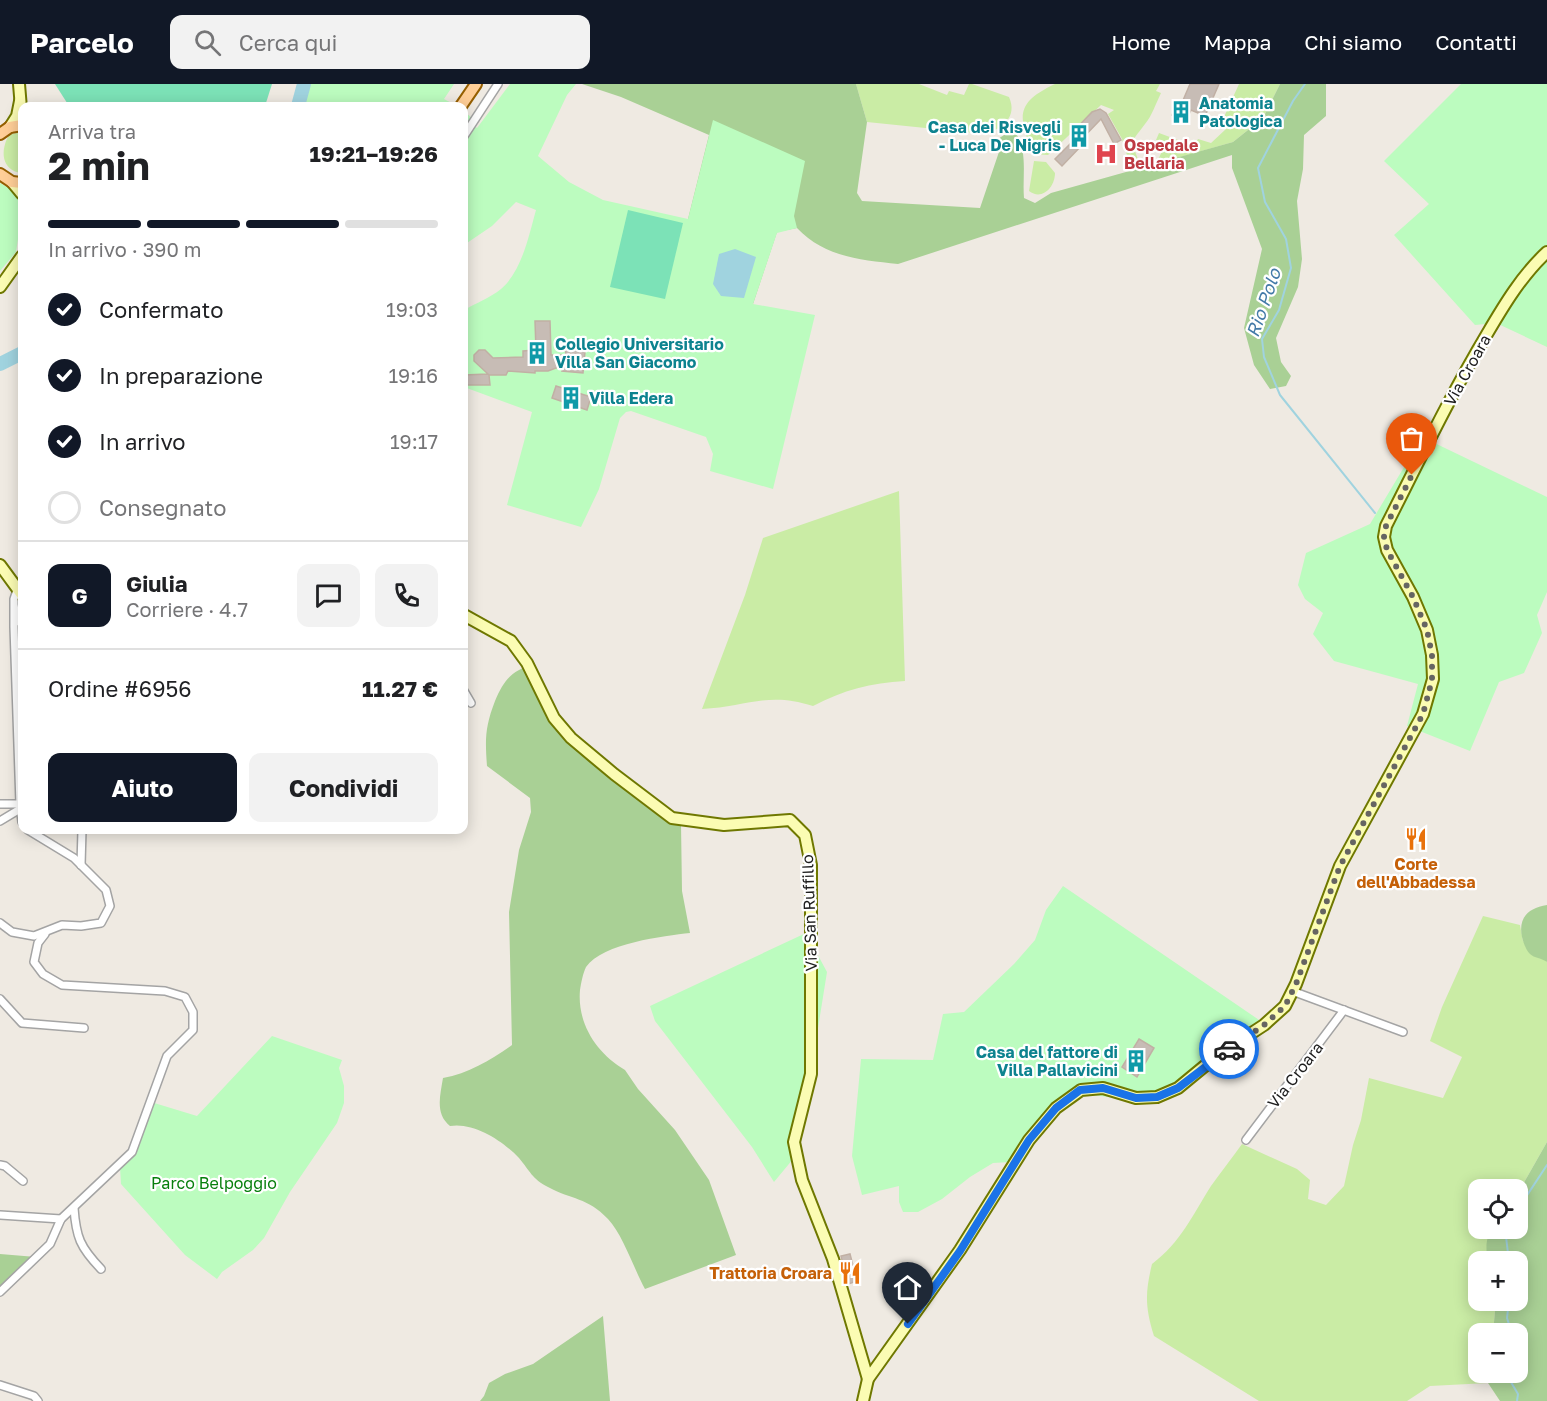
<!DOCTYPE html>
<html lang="it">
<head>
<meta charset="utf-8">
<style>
  :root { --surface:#fff; --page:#f2f2f2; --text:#202124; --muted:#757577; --line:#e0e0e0; --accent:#111827 }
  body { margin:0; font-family:"Golos Text",sans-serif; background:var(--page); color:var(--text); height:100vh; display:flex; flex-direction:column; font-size:22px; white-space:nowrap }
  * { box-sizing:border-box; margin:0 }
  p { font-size:20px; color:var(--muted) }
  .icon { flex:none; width:33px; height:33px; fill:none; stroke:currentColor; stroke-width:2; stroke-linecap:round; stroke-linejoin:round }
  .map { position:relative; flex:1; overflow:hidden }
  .sheet { position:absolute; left:18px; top:18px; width:450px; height:732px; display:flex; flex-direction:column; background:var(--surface); border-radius:12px; box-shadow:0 3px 15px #0003 }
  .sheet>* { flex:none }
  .tools { position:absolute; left:1468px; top:1095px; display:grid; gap:12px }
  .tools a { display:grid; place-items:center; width:60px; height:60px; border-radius:12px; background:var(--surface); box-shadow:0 3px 15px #0003; font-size:30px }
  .pin { position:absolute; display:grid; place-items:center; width:51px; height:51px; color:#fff; margin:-62px -26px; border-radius:50% 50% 50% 0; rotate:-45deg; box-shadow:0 0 6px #0007 }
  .pin .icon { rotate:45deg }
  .courier { position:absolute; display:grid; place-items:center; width:60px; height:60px; margin:-30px; border:4px solid #1a73e8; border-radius:50%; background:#fff; color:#222; box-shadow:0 2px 8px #0007 }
  .headline em { font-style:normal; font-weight:700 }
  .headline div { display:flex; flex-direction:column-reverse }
  .headline { display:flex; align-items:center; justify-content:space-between; height:102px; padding:0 30px }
  h1 { font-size:39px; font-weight:700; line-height:45px }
  .bar { display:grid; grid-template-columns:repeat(4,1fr); gap:9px 6px; align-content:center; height:72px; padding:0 30px }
  .bar i { height:8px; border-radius:4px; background:var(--line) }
  .bar .selected { background:var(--accent) }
  .bar p { grid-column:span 4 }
  .line { display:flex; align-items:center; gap:15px; padding:0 30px; border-top:2px solid var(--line) }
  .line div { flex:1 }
  .round { display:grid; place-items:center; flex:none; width:63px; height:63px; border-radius:12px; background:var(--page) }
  ol { padding:0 30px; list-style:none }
  li { display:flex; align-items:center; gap:18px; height:66px }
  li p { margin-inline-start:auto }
  li .icon { padding:6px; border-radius:50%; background:var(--accent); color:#fff; stroke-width:4 }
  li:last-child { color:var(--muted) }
  li i { width:33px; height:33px; border:3px solid var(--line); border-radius:50% }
  .cta { display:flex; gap:12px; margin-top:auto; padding:12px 30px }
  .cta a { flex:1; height:69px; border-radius:12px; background:var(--accent); color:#fff; font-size:24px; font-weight:700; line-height:69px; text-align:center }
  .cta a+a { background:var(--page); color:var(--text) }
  header { display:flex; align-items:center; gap:36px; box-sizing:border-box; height:84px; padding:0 30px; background:var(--accent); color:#fff }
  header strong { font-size:28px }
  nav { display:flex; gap:33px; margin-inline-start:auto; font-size:21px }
  .search { width:420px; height:54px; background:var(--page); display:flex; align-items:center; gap:15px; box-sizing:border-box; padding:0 21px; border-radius:12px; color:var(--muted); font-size:22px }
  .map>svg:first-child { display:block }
  .grass { fill:#caeca5 }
  .forest { fill:#a9d095 }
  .park { fill:#bcfcbf }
  .pitch { fill:#7ce2b7 }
  .water { fill:#a0d3df }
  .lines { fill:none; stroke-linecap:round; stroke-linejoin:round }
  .stream { stroke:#a0d3df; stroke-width:2 }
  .river { stroke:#a0d3df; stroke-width:14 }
  .building { fill:#c7bcb5; stroke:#c1b0a4; stroke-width:1.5 }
  .street-casing { stroke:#a4a4a4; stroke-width:10 }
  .secondary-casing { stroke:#6f7800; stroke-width:14 }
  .primary-casing { stroke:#965f00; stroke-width:14 }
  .street { stroke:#fff; stroke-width:7 }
  .secondary { stroke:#fbfcb3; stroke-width:10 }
  .primary { stroke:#ffce97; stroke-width:10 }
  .done { stroke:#666562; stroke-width:6; stroke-dasharray:0 10.8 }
  .route { stroke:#1a73e8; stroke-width:8 }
  .labels { text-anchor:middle; stroke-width:4.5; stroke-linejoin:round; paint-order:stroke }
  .culture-label { font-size:16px; font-weight:bold; fill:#0d838f; stroke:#fff; text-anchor:start }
  .health-label { font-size:16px; font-weight:bold; fill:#be3a42; stroke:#fff; text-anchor:start }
  .street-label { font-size:16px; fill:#1d1d1d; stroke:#fff }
  .food-label { font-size:16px; font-weight:bold; fill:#c56008; stroke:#fff }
  .park-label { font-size:16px; fill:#077f0c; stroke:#fff }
  .water-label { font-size:18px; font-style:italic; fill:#437aa8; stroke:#fff }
</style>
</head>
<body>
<header>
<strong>Parcelo</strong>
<div class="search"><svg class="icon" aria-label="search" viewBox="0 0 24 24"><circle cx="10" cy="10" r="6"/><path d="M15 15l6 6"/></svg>Cerca qui</div>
<nav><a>Home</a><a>Mappa</a><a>Chi siamo</a><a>Contatti</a></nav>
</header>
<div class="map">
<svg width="1547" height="1317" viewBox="0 0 1547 1317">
  <rect width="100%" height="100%" fill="#efeae2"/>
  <g class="grass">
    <path d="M856 0H919L947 11 949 7 964 11 969 0H972L1009 13C1018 33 1002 45 984 50L867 38Z"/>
    <path d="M1055 0H1160L1156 7 1161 9C1156 19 1152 32 1145 40 1131 59 1130 54 1139 78L1130 81 1122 55 1108 30 1114 26 1101 21 1048 71 1033 70C1018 32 1015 19 1055 0Z"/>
    <path d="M1239 0H1280L1263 34 1233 58 1156 80 1165 61 1156 56 1159 49 1194 62 1198 55 1211 59 1226 45 1231 37 1224 33Z"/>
    <path d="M22 47V89C1 87 0 66 9 51Z"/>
    <path d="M1034 77 1046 78 1055 89C1055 103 1042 117 1029 107Z"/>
    <path d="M899 407 905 597C871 599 843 606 813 622 768 607 746 623 702 625L745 511 763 454Z"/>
    <path d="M1483 832 1520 841 1523 857 1547 878V1058L1518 1109V1106H1479V1144L1496 1145 1489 1149 1487 1173 1492 1177 1479 1178V1216L1508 1217 1507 1221 1495 1227 1493 1249 1479 1250V1288L1489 1289 1488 1299 1430 1302 1407 1317H1259L1154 1252C1145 1223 1145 1209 1152 1180 1181 1158 1192 1132 1211 1102 1221 1088 1232 1074 1242 1060L1297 1085 1310 1096 1308 1115 1326 1121 1344 1102 1353 1061 1361 1036 1369 994 1443 1014 1462 973 1430 957 1442 923Z"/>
  </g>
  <g class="forest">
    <path d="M582 0H856L867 38 857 109 862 117 980 124 1002 59 998 55 1013 45C1029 65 1022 90 1024 114L1035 119 1051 109 1233 58 1263 34 1280 0H1326V32L1304 51 1303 85 1297 117 1302 175 1298 203 1276 254 1281 278 1291 292 1286 302 1270 305 1254 281 1244 244 1262 165 1232 84V71L898 180C861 176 824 173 797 144L777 148 753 220 688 135 709 51 621 13Z"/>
    <path d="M534 580 564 645 681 740 682 807 690 849C664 852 603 859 586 883 583 889 581 899 580 906 577 939 596 969 625 986L638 1005 675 1046 709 1096 736 1171 645 1205C634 1185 623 1151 608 1135 587 1113 572 1116 548 1103 532 1095 530 1087 519 1074 503 1057 474 1038 450 1042 435 1030 440 1012 443 994 469 989 491 976 512 961L509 828 519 766 531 728 530 714 487 682C485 655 485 643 495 617 504 596 511 587 534 580Z"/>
    <path d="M1547 821V878C1542 874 1534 874 1530 870 1526 867 1523 857 1522 853 1518 834 1528 824 1547 821Z"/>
    <path d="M1547 1058V1317H1500L1488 1299 1489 1289 1518 1288V1250L1493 1249 1495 1227 1507 1221 1508 1217 1518 1216V1178L1492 1177 1487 1173C1484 1144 1494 1144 1518 1144V1109Z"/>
    <path d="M0 1170 36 1173 0 1208Z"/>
    <path d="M603 1232 610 1317H480L484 1312 489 1299 505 1290 533 1280Z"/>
  </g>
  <g class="park">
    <path d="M304 0H454L444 15 457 22H298Z"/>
    <path d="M510 0H576L567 11 538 72 569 98 603 116 688 135 713 36 805 77 794 132 797 144 777 149 753 220 815 231 773 405 710 387 713 370 706 353 631 327 626 328 620 334 599 405 581 443 507 421 532 328 464 303V226C476 219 490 214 501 205 522 187 529 151 536 126L516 118 492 142 464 161V27L474 36 472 40 477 44Z"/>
    <path d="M1461 0H1547V263L1496 239 1475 241 1394 151 1429 120 1384 77Z"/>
    <path d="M0 99 13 106 18 113 20 142 16 168 0 187Z"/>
    <path d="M1422 353 1547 413V508L1537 531 1542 549 1524 589 1499 598 1470 667 1407 642 1418 600 1334 577 1313 550 1323 529 1305 515 1298 501 1306 469 1370 440Z"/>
    <path d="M1063 802 1265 940 1175 1002 1132 1016 1084 1010 1069 1017 1010 1078 993 1079 970 1093 942 1115 918 1128H903L899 1118V1102L862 1111 852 1072 861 975 933 976 943 930 964 928 1014 880 1035 856 1046 826Z"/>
    <path d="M806 849 827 888 798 1069 774 1098 752 1063 655 937 650 922Z"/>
    <path d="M272 952 342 976 339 984 344 1002V1019L337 1039 290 1108 264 1154 253 1166 222 1188 217 1195 185 1171 121 1100 120 1083 132 1065 151 1018 197 1032Z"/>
  </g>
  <g class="pitch">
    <path d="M55 0H272L265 22H69Z"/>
    <path d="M628 126 683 139 665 215 610 203Z"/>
  </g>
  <path class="water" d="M735 165 756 173 744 214 721 212 713 200 719 170Z"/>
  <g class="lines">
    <g class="stream">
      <path d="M1305 0 1293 17 1258 84 1265 118 1286 155 1291 184 1279 226 1262 255 1264 273 1280 311 1375 429"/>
      <path d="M1518 1125 1547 1081"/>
      <path d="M1505 1144 1509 1178"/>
      <path d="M1509 1216 1507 1234 1512 1250"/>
      <path d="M1505 1288 1518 1310 1517 1317"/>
    </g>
    <g class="river">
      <path d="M298 22 304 0"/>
      <path d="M0 280 22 269"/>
    </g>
  </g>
  <g class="building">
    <path d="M1190 0H1219L1205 32 1191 26 1186 37 1172 31 1177 19 1181 21Z"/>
    <path d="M1100 25 1106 29 1121 56 1114 60 1101 35 1079 58 1071 50 1092 28Z"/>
    <path d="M1075 55 1082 61 1062 82 1055 75Z"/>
    <path d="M535 237H550L551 271H566L565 264 577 258 578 264 585 268 583 289 562 287 564 281 548 287H535V289L508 287 506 291H489L490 301H464V291L488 290 474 277V271L479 266H485L493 274 523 273V267L536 266Z"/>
    <path d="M556 302 591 313 587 326 552 314Z"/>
    <path d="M1139 955 1154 964 1137 993 1122 983Z"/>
    <path d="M850 1170 857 1197 848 1200 841 1172Z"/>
  </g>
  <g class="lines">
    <g class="street-casing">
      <g id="street">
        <path d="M464 52 498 0"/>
        <path d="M17 506 14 515V543L20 720 22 738"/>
        <path d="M16 538 22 519"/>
        <path d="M464 607 471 619"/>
        <path d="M0 720H20"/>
        <path d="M0 737 20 725"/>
        <path d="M81 781 82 746"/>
        <path d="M0 839 12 848 34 852 62 841 81 842 101 839 110 822 106 806 74 774 28 746"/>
        <path d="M1292 907 1403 948"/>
        <path d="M0 915 22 939 84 944"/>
        <path d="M1246 1056 1344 926"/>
        <path d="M0 1081 5 1082 23 1097"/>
        <path d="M74 1124C76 1153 80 1163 101 1185"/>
        <path d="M0 1131 61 1135"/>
        <path d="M0 1208 50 1160 61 1135 132 1068 167 972 193 946V928L185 913 165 907 62 901 43 890 34 878 38 859 45 850"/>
        <path d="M0 1301 34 1312 38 1317"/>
      </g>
    </g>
    <g class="secondary-casing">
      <g id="secondary">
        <path d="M19 0 21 24"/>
        <path d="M10 43 17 32 20 17"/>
        <path d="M12 98 22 110"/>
        <path d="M0 203 22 172"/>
        <path d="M0 481 22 511"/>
        <path d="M464 531 511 557 527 579 554 634 571 654 614 690 672 734 724 741 790 736 805 751 811 781V990L794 1058 802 1096 833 1175 868 1295"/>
        <path d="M863 1317 868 1295 960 1166 1029 1056 1056 1024 1081 1006 1103 1004 1136 1014 1157 1013 1178 1004 1218 971 1264 941 1285 922 1296 900 1340 782 1423 630 1433 595 1432 571 1427 546 1413 513 1387 466 1384 453 1386 442C1419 377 1450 312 1487 250 1504 221 1522 191 1547 168"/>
      </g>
    </g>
    <g class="primary-casing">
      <g id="primary">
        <path d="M461 22 476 0"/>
        <path d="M0 50 10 43 22 41"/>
        <path d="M0 90 12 98 22 99"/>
      </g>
    </g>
    <use href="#street" class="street"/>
    <use href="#secondary" class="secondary"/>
    <use href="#primary" class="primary"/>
  </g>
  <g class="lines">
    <path class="done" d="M1229 965 1264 941 1285 922 1296 900 1340 782 1423 630 1432 596V571L1427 546 1413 513 1387 466 1384 453 1386 442 1412 391"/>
    <path class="route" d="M908 1240 960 1167 1029 1056 1056 1024 1080 1006 1103 1004 1136 1014 1157 1013 1178 1004 1229 965"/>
  </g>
  <defs>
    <g id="building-bare" transform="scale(1.8)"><path d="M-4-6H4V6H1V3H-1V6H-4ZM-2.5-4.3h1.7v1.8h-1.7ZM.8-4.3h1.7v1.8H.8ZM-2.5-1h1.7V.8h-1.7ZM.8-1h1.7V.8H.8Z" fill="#0f9aa8" stroke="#fff" stroke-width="2.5" paint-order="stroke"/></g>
    <g id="hospital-bare" transform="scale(1.8)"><path d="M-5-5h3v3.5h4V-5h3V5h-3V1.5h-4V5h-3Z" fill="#e0444e" stroke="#fff" stroke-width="2.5" paint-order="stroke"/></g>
    <g id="restaurant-bare" transform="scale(1.8)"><path d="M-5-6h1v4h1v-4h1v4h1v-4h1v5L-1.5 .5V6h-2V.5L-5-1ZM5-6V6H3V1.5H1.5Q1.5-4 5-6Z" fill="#e8710a" stroke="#fff" stroke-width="2.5" paint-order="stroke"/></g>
  </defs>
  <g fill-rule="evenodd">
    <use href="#building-bare" x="1181" y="28"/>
    <use href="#building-bare" x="1079" y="52"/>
    <use href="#hospital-bare" x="1106" y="70"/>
    <use href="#building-bare" x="537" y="269"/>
    <use href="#building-bare" x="571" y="314"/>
    <use href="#restaurant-bare" x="1416" y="755"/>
    <use href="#building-bare" x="1136" y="977"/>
    <use href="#restaurant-bare" x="850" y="1189"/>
  </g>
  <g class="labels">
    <g class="culture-label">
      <text x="1199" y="25">Anatomia<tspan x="1199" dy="18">Patologica</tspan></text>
      <text x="1061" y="49" text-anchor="end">Casa dei Risvegli<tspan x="1061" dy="18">- Luca De Nigris</tspan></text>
      <text x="555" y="266">Collegio Universitario<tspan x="555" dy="18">Villa San Giacomo</tspan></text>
      <text x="589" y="320">Villa Edera</text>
      <text x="1118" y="974" text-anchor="end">Casa del fattore di<tspan x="1118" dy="18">Villa Pallavicini</tspan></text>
    </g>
    <g class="health-label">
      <text x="1124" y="67">Ospedale<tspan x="1124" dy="18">Bellaria</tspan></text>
    </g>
    <g class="street-label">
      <text transform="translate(1467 286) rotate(-61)" y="6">Via Croara</text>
      <text transform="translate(809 829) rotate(-92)" y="6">Via San Ruffillo</text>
      <text transform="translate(1295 991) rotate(-52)" y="6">Via Croara</text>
    </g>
    <g class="food-label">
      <text x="1416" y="786">Corte<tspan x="1416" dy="18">dell'Abbadessa</tspan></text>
      <text x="832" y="1195" text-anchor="end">Trattoria Croara</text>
    </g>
    <g class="park-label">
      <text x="214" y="1105">Parco Belpoggio</text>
    </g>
    <g class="water-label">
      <text transform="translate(1264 219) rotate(-71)" y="6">Rio Polo</text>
    </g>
  </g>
</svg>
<div class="tools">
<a><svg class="icon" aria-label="locate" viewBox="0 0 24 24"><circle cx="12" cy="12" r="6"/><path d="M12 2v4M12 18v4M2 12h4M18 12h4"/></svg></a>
<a>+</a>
<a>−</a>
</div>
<div class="pin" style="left:1412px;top:391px;background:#ea580c"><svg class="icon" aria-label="bag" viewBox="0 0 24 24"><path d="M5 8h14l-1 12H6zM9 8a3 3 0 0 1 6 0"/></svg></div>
<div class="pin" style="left:908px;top:1240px;background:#1f2937"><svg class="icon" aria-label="home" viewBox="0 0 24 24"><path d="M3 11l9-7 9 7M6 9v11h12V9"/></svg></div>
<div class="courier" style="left:1229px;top:965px"><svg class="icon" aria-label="car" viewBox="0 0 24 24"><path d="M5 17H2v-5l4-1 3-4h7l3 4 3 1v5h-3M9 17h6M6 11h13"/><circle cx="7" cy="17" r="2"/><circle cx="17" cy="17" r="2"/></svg></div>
<section class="sheet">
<div class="headline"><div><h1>2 min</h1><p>Arriva tra</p></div><em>19:21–19:26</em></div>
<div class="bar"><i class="selected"></i><i class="selected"></i><i class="selected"></i><i></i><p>In arrivo · 390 m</p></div>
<ol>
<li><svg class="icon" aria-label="check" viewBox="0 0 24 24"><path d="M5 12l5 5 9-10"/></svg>Confermato<p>19:03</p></li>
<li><svg class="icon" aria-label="check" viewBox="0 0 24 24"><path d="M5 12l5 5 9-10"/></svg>In preparazione<p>19:16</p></li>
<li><svg class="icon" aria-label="check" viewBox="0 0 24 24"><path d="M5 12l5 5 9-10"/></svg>In arrivo<p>19:17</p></li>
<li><i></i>Consegnato</li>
</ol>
<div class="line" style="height:108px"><b class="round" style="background:var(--accent);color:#fff">G</b><div><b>Giulia</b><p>Corriere · 4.7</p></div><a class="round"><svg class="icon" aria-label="chat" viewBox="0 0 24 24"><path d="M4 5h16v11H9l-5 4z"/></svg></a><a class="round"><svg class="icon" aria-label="phone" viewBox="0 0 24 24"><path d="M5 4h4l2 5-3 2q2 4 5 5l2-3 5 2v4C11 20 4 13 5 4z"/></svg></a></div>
<div class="line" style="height:78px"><div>Ordine #6956</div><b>11.27 €</b></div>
<div class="cta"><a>Aiuto</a><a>Condividi</a></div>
</section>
</div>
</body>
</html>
